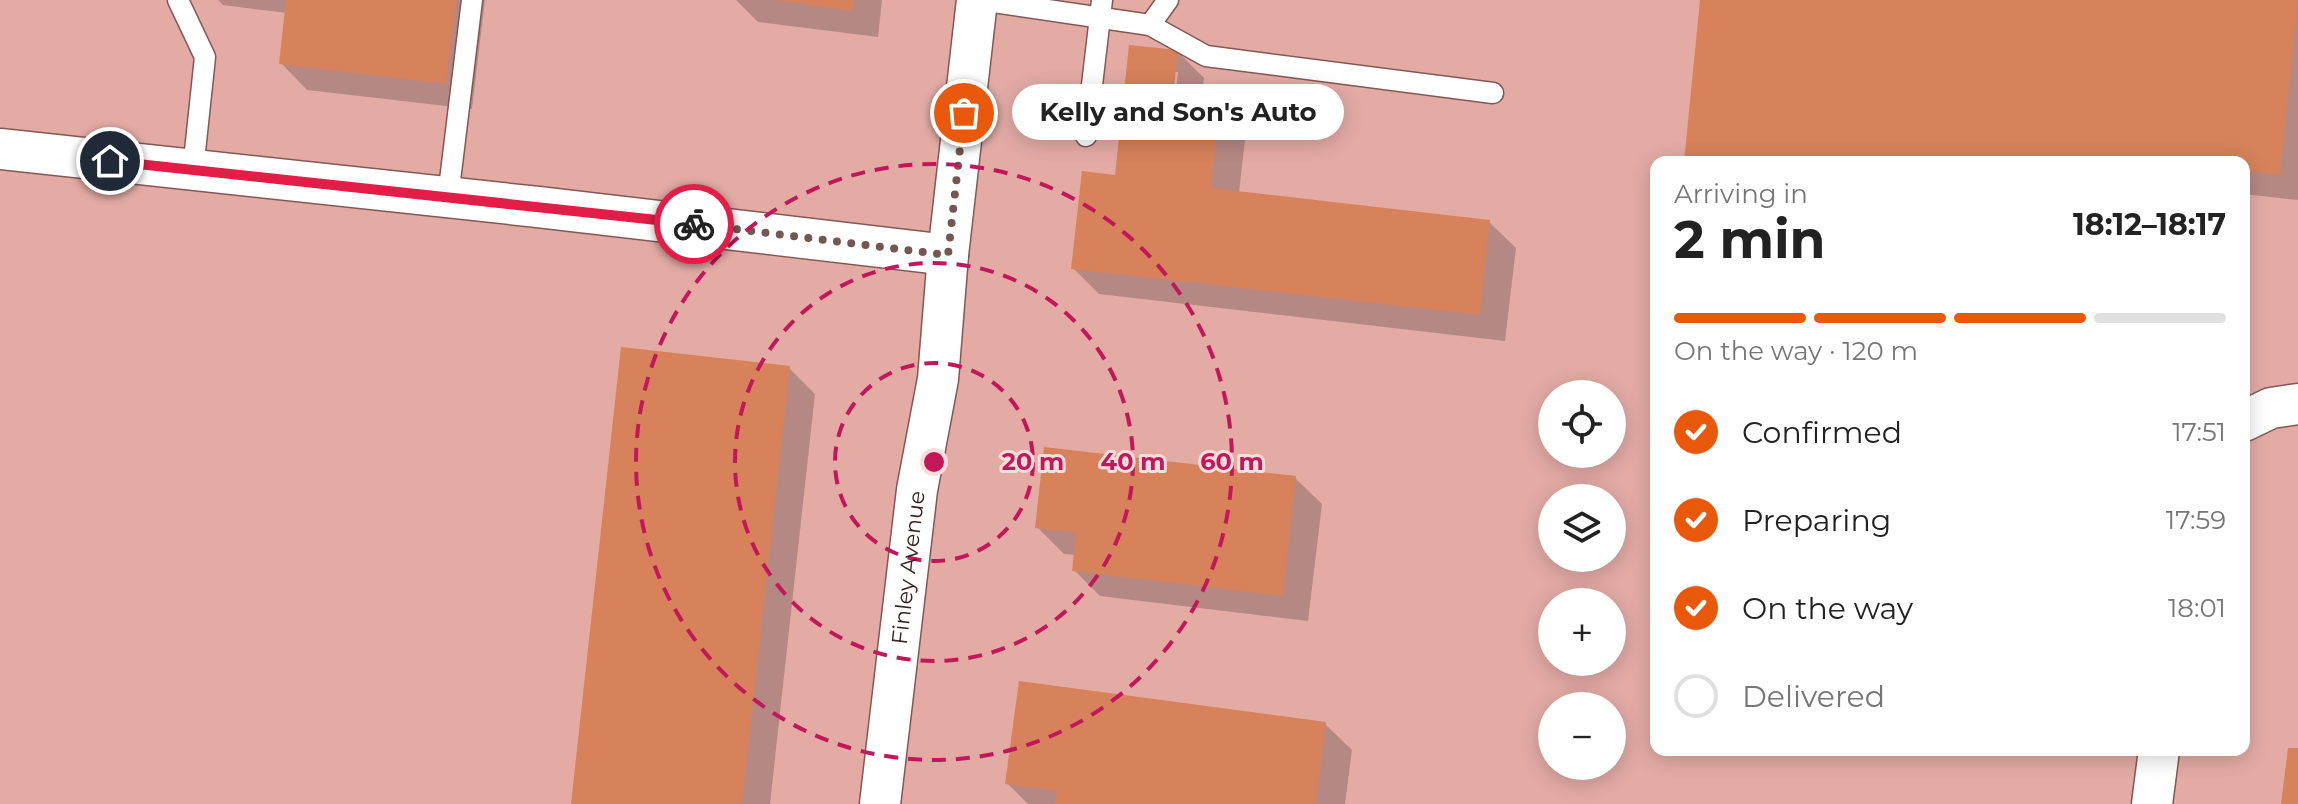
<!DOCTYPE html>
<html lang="en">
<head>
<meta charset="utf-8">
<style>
  :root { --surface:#fff; --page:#f2f2f2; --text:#222; --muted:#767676; --line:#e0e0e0; --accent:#ea580c }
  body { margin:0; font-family:Montserrat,sans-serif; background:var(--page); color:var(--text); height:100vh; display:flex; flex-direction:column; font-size:30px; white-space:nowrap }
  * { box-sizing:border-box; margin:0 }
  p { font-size:26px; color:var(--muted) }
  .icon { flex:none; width:44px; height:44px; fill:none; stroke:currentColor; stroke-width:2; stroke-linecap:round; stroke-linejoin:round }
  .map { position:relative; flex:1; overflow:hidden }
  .side { position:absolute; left:1650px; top:156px; width:600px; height:600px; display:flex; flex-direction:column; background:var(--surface); border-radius:16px; box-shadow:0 4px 20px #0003 }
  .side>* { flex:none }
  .tools { position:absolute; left:1538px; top:380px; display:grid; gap:16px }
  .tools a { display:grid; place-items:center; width:88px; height:88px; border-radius:50%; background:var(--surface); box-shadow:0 4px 20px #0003; font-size:40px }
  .pin { position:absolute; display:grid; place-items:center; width:68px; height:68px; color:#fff; margin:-34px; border:4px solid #fff; border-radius:50%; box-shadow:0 2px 8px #0007 }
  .courier { position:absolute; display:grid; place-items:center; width:80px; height:80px; margin:-40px; border:6px solid #e11d48; border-radius:50%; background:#fff; color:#222; box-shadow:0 2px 10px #0007 }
  .bubble { position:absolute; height:56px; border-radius:28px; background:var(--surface); box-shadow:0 4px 20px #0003; font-size:26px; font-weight:700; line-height:56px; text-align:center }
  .summary em { font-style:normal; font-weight:700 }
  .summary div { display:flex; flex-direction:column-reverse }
  .summary { display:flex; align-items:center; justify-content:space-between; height:136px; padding:0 24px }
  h1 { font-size:52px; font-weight:700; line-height:60px }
  .bar { display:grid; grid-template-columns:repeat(4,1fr); gap:12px 8px; align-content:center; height:96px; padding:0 24px }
  .bar i { height:10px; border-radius:6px; background:var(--line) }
  .bar .on { background:var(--accent) }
  .bar p { grid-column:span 4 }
  ol { padding:0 24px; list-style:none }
  li { display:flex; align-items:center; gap:24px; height:88px }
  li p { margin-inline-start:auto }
  li .icon { padding:8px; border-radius:50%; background:var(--accent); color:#fff; stroke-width:4 }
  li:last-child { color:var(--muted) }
  li i { width:44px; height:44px; border:4px solid var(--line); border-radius:50% }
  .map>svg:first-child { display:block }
  .built { fill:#e4aba5; fill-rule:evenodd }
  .shadow { fill:#0003; fill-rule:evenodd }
  .building { fill:#d7825b }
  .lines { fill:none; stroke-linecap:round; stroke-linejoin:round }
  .lane-casing { stroke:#835854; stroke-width:23 }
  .street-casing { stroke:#835854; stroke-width:43 }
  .lane { stroke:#fff; stroke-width:20 }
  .street { stroke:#fff; stroke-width:40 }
  .done { stroke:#745653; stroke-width:8; stroke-dasharray:0 14.4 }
  .route { stroke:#e11d48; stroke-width:10 }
  .ring { fill:none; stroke:#c2185b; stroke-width:4; stroke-dasharray:14 10 }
  .labels { text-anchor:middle; stroke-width:6; stroke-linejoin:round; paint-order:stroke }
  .street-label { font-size:22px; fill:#352220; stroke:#f8dedb }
  .centre { fill:#c2185b; stroke:#f8dedb; stroke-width:4 }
  .ring-label { font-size:24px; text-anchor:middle; font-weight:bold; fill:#c2185b; stroke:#f8dedb; stroke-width:6; stroke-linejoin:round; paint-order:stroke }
</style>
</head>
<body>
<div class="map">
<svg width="2298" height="804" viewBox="0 0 2298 804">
  <rect width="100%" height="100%" fill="#e8b7b2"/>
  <path class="built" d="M0 0H2298V804H0ZM1656 162H2244V750H1656ZM1552 394H1612V454H1552ZM1552 498H1612V558H1552ZM1552 602H1612V662H1552ZM1552 706H1612V766H1552Z"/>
  <g class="shadow">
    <path d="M218 0H485L472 109 307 90 281 63 287 13 223 5Z"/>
    <path d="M736 0H882L878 37 758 22Z"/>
    <path d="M1703 0H2298V200L2244 194V162H1686Z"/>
    <path d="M1178 52 1204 78 1201 102 1220 104 1246 131 1239 193 1489 222 1516 248 1505 341 1099 294 1073 268ZM1174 72H1178L1174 107 1170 106Z"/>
    <path d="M789 368 815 394 770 804H573Z"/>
    <path d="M1295 478 1322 504 1308 621 1100 596 1074 570 1076 555 1064 554 1037 527Z"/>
    <path d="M1325 724 1352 750 1345 804H1028L1007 783Z"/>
  </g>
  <g class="building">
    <path d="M286 0H456L446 84 279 64Z"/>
    <path d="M775 0H854L852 11Z"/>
    <path d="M1700 0H2298L2280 175 2244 171V162H1684Z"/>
    <path d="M1129 45 1178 50 1173 97 1221 102 1211 188 1490 220 1480 315 1071 269 1082 171 1115 175Z"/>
    <path d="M621 347 790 366 742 804H571Z"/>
    <path d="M1044 447 1296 476 1283 596 1072 571 1076 533 1035 528Z"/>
    <path d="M1019 681 1326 722 1316 804H1055L1057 791 1005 784Z"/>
    <path d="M2288 748H2298V804H2281Z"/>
  </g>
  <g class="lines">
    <g class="lane-casing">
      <g id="lane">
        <path d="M178 0 205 57 193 170"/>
        <path d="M980 0 1150 25 1206 56 1493 93"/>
        <path d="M1150 25 1168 0"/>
        <path d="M1086 136 1102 0"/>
        <path d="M448 197 472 0"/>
      </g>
    </g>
    <g class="street-casing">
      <g id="street">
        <path d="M0 149 538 207 948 255"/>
        <path d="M2244 421 2271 408 2298 404"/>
        <path id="s1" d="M880 804 917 490 938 379 948 255 977 0"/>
        <path d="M2152 804 2159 750"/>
      </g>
    </g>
    <use href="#lane" class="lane"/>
    <use href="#street" class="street"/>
  </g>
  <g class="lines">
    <path class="done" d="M694 224 948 255 964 113"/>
    <path class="route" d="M110 161 694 224"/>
  </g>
  <g class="ring">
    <circle cx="934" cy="462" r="99"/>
    <circle cx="934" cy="462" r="199"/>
    <circle cx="934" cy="462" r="298"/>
  </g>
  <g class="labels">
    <g class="street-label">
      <text dy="8" stroke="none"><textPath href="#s1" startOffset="238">Finley Avenue</textPath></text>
    </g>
  </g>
  <circle cx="934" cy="462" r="12" class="centre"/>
  <g class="ring-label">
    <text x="1033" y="470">20 m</text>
    <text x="1133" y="470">40 m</text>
    <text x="1232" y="470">60 m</text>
  </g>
</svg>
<div class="tools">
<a><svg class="icon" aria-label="locate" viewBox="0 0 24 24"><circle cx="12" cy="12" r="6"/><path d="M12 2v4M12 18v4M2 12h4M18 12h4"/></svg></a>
<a><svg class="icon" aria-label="layers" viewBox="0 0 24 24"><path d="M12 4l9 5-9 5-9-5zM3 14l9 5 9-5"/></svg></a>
<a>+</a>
<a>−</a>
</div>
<div class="pin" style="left:964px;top:113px;background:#ea580c"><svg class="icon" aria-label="bag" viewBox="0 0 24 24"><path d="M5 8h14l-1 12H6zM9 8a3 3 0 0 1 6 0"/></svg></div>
<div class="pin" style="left:110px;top:161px;background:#1f2937"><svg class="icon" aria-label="home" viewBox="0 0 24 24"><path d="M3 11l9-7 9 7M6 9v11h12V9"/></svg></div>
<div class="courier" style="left:694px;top:224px"><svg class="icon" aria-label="bike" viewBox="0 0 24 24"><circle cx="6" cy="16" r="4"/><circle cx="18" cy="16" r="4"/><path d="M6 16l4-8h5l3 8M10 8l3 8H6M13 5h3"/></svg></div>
<div class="bubble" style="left:1012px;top:84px;width:332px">Kelly and Son's Auto</div>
<section class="side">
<div class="summary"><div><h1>2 min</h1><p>Arriving in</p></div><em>18:12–18:17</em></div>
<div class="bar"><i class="on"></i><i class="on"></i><i class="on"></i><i></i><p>On the way · 120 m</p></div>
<ol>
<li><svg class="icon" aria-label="check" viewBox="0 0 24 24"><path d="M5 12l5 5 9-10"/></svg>Confirmed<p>17:51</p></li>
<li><svg class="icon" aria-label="check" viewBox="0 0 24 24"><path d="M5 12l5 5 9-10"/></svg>Preparing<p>17:59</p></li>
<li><svg class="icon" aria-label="check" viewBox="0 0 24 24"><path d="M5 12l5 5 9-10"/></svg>On the way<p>18:01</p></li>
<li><i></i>Delivered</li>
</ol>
</section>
</div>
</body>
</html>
